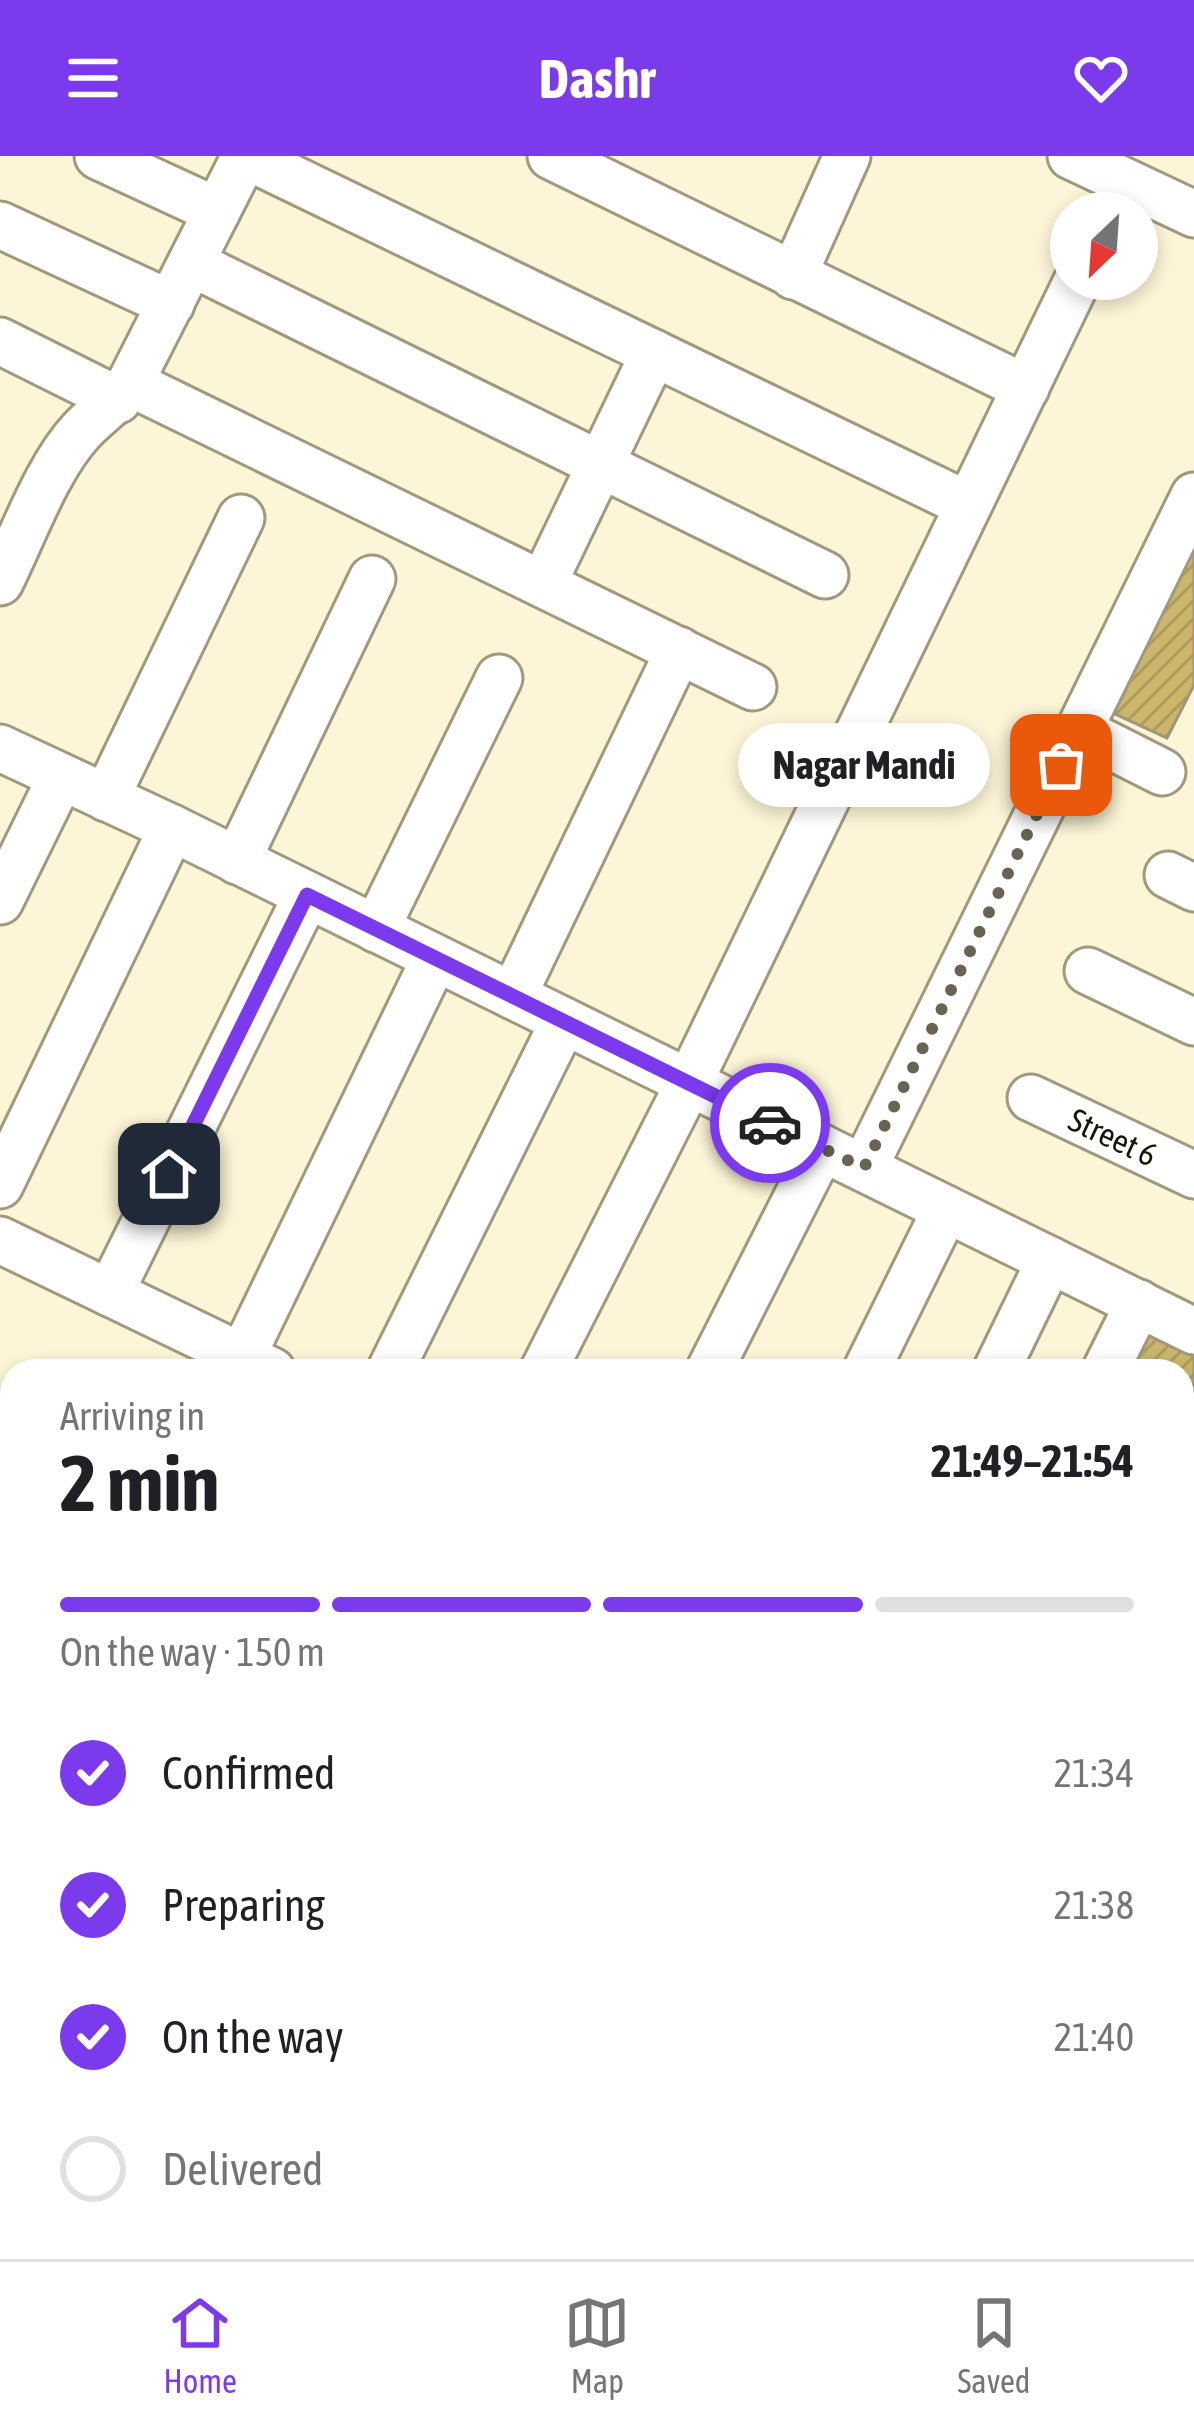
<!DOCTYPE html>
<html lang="en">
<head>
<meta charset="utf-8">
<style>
  :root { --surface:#fff; --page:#f6f6f6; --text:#202124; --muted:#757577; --line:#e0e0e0; --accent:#7c3aed }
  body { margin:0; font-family:"Asap Condensed",sans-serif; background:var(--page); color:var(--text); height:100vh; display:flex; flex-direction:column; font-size:45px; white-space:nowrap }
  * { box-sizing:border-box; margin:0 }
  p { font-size:39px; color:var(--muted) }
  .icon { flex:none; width:66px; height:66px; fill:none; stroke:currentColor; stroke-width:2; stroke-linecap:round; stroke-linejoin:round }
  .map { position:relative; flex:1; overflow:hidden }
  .details { position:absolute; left:0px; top:1203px; width:1194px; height:900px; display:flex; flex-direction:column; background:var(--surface); border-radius:36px 36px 0 0; box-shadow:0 6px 18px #0003 }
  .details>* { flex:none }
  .needle { width:78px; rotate:205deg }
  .tools { position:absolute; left:1050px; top:36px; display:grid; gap:24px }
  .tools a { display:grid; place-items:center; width:108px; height:108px; border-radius:50%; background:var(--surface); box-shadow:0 6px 18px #0003; font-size:60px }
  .pin { position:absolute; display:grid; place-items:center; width:102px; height:102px; color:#fff; margin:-51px; border-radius:24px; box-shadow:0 6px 18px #0006 }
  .courier { position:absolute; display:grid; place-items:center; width:120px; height:120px; margin:-60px; border:9px solid #7c3aed; border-radius:50%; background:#fff; color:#222; box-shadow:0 3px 15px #0007 }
  .bubble { position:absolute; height:84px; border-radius:42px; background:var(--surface); box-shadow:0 6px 18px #0003; font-size:39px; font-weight:700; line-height:84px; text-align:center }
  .headline em { font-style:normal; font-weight:700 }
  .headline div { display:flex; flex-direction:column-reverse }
  .headline { display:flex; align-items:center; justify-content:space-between; height:204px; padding:0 60px }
  h1 { font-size:78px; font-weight:700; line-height:90px }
  .bar { display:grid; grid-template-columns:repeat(4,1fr); gap:18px 12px; align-content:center; height:144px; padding:0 60px }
  .bar i { height:15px; border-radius:9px; background:var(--line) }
  .bar .on { background:var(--accent) }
  .bar p { grid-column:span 4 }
  ol { padding:0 60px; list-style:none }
  li { display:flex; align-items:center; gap:36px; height:132px }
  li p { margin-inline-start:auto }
  li .icon { padding:12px; border-radius:50%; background:var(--accent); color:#fff; stroke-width:4 }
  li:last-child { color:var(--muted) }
  li i { width:66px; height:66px; border:6px solid var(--line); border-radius:50% }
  header { display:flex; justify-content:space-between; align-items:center; height:156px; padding:0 60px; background:var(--accent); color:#fff; font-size:54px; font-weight:700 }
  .dock { display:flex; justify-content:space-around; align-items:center; height:168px; border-top:3px solid var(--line); background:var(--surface); font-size:33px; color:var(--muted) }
  .dock a { display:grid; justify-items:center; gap:6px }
  .dock .on { color:var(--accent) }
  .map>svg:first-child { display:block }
  .building { fill:url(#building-hatch); stroke:#9d967a; stroke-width:3 }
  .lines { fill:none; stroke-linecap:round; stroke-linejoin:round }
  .minor-casing { stroke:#a1997e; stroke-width:51 }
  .minor { stroke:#fff; stroke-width:45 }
  .done { stroke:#686352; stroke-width:12; stroke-dasharray:0 21.6 }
  .route { stroke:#7c3aed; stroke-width:15 }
  .labels { text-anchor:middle; stroke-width:12; stroke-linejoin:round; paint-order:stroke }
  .street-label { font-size:33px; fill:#17140a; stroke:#fff }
</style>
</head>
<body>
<header><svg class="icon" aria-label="menu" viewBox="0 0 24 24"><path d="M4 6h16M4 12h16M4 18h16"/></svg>Dashr<svg class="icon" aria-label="heart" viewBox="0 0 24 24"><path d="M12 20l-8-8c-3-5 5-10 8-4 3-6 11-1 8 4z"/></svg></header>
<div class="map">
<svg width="1194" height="2103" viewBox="0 0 1194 2103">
  <defs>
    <pattern id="building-hatch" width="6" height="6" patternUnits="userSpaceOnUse" patternTransform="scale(3)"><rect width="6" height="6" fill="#cbb66c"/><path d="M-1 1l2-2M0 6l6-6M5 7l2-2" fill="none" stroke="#ae9c5c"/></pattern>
  </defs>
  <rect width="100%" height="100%" fill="#fdf5d7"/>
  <g class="building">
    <path d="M1194 359V529L1167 582 1100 551Z"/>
    <path d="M1141 1157 1194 1184V1330L1182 1354V1215H1112Z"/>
  </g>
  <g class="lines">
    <g class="minor-casing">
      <g id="minor">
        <path d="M98 0 217 55"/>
        <path d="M246 0 968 349"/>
        <path d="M551 0 1026 232"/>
        <path d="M1071 0 1194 58"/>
        <path d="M0 69 171 148"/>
        <path d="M191 107 825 419"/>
        <path d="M793 120 847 0"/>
        <path d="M0 185 118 244"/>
        <path d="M130 227 753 531"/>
        <path d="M0 426C23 380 47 311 82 274 98 257 116 246 130 227L245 0"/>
        <path d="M543 428 654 197"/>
        <path d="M1079 574 1162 616"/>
        <path d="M0 592 172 672 1194 1175"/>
        <path d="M106 642 241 362"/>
        <path d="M237 705 372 423"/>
        <path d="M1168 719 1194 732"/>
        <path d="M0 745 61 621"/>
        <path d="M376 773 499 522"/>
        <path d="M1088 815 1194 866"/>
        <path d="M513 840 679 494"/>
        <path d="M1031 942 1194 1019"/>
        <path d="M864 1012 1194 340"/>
        <path d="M0 1029 172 672"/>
        <path d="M0 1084 272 1215"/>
        <path d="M110 1137 307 739"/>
        <path d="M242 1201 435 802"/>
        <path d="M390 1215 564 865"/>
        <path d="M543 1215 689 927 1078 123"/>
        <path d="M709 1215 822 992"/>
        <path d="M866 1215 946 1053"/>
        <path d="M996 1215 1050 1104"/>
        <path d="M1105 1215 1139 1147"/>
        <path d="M0 1271 12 1277"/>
        <path d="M1182 1376 1194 1351"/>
        <path d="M1182 1480 1194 1486"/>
        <path d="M0 1488 12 1493"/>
        <path d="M1182 1757 1194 1763"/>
        <path d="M1182 1875 1194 1881"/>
        <path d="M0 1999 12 1976"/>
        <path d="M1182 2011 1194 2017"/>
        <path d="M91 2091 116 2103"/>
        <path d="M334 2091 358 2103"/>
        <path d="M847 2091 871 2103"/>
        <path d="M1093 2091 1117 2103"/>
        <path d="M423 2103 429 2091"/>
        <path d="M557 2103 562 2091"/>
        <path d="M660 2103 666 2091"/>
      </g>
    </g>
    <use href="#minor" class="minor"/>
  </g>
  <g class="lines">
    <path class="done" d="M770 967 864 1012 1061 609"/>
    <path class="route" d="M169 1018 307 739 770 967"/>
  </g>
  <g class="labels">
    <g class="street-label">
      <text transform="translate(1113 981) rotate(25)" y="12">Street 6</text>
    </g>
  </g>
</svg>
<div class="tools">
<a><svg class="needle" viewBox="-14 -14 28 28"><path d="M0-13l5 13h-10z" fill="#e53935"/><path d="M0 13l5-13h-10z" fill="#757577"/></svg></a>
</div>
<div class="pin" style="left:1061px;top:609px;background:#ea580c"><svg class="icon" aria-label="bag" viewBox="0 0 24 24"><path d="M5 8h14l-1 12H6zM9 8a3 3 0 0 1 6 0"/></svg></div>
<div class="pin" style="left:169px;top:1018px;background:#1f2937"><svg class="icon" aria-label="home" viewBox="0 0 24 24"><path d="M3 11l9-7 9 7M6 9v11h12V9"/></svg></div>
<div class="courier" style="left:770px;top:967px"><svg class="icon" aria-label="car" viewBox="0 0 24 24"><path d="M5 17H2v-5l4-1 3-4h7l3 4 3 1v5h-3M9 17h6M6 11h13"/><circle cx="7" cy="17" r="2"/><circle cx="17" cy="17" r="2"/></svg></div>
<div class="bubble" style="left:738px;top:567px;width:252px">Nagar Mandi</div>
<section class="details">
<div class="headline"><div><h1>2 min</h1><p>Arriving in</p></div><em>21:49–21:54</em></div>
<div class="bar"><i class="on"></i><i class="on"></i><i class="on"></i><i></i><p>On the way · 150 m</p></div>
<ol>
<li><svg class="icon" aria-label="check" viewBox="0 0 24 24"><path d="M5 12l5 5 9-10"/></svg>Confirmed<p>21:34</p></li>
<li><svg class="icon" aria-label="check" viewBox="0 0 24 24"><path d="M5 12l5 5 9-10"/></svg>Preparing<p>21:38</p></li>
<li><svg class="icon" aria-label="check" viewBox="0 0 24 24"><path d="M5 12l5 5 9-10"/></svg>On the way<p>21:40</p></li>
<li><i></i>Delivered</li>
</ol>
</section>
</div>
<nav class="dock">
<a class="on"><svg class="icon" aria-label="home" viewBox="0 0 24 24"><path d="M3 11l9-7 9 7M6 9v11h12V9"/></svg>Home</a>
<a><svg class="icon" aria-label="map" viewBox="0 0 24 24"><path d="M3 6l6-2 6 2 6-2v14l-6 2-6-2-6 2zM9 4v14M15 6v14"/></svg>Map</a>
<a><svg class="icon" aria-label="saved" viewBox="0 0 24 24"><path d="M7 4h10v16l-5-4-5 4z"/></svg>Saved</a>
</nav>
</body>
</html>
